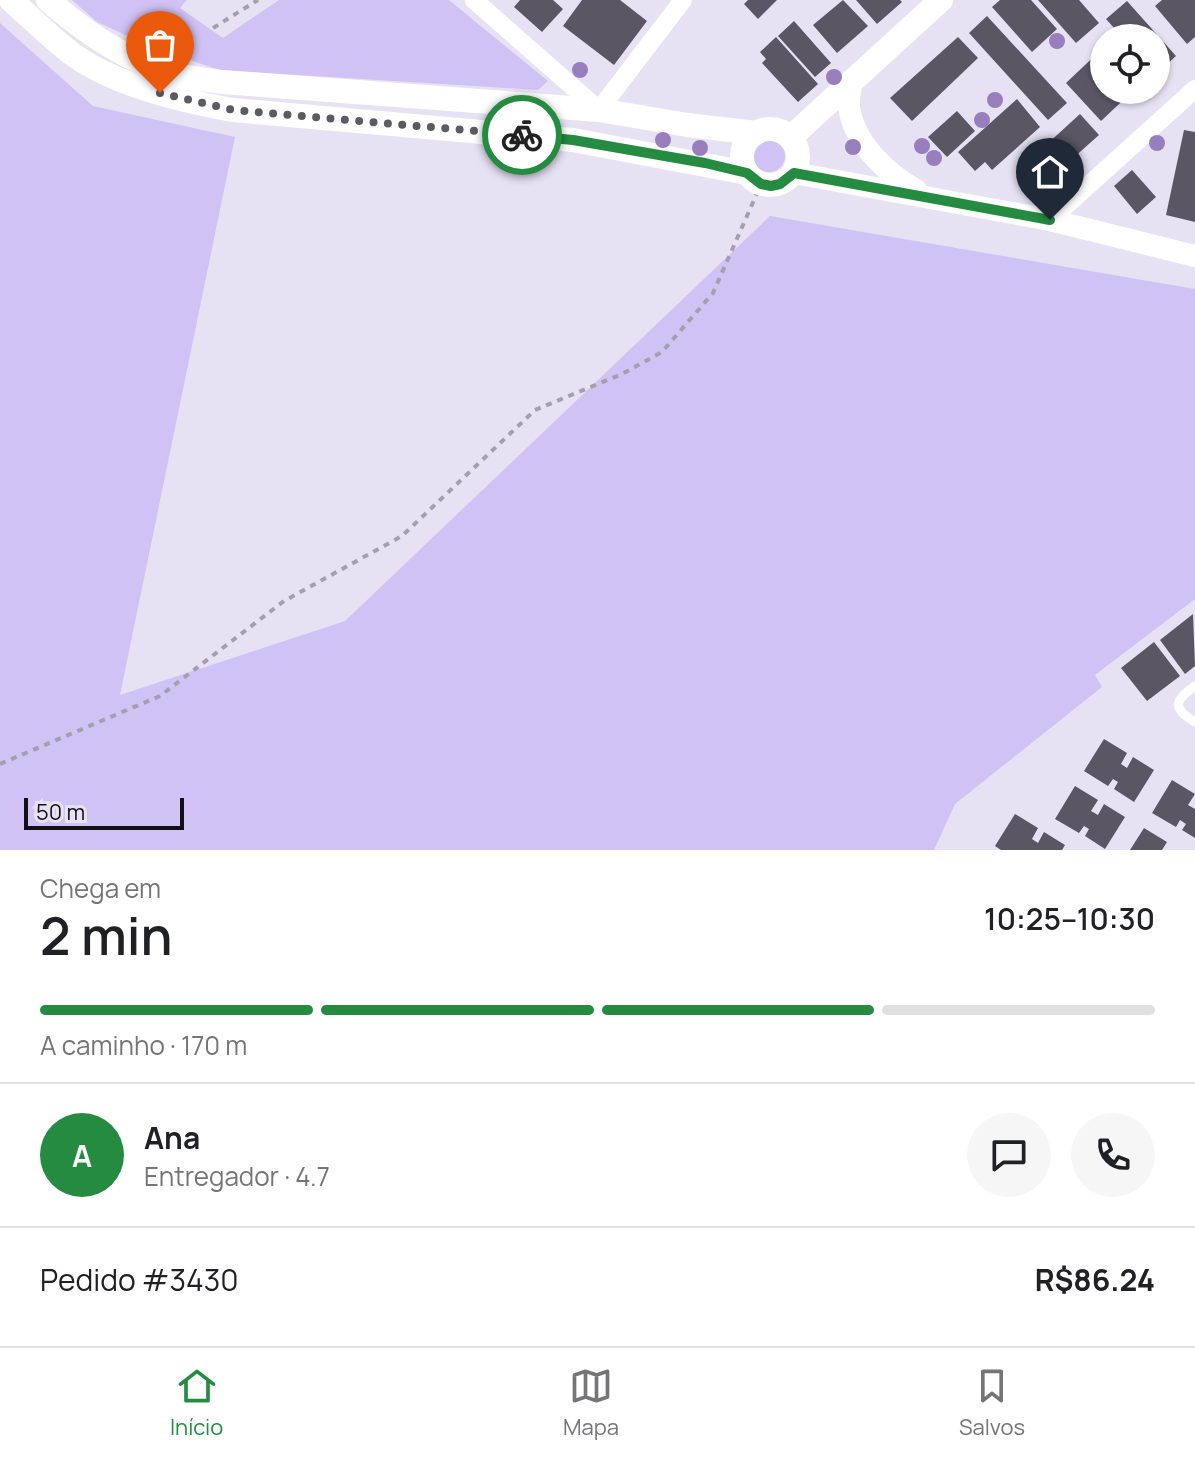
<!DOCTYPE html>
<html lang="pt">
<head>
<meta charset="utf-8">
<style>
  :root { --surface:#fff; --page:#f6f6f6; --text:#202124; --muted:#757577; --line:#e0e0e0; --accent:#258b41 }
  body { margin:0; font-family:Manrope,sans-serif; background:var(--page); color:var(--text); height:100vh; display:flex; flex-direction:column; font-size:30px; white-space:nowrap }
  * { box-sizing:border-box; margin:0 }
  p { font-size:26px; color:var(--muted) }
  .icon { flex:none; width:44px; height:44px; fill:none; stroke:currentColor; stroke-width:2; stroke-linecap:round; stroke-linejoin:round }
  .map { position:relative; height:850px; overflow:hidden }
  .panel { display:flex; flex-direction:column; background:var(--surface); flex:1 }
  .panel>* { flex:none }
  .controls { position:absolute; left:1090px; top:24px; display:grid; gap:16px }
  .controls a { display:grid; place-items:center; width:80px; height:80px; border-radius:50%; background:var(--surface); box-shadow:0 2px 6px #0004; font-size:40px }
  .scale { position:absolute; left:24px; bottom:20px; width:160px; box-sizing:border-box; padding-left:8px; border:4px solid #111015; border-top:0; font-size:22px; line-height:28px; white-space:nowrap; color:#111015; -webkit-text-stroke:6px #e7e2f3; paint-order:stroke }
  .pin { position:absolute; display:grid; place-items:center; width:68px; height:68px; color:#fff; margin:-82px -34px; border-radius:50% 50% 50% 0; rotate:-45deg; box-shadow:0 0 8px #0007 }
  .pin .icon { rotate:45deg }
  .courier { position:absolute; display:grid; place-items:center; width:80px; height:80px; margin:-40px; border:6px solid #258b41; border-radius:50%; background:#fff; color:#222; box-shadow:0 2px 10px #0007 }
  .overview em { font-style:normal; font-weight:600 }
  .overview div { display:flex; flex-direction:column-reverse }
  .overview { display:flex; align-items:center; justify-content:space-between; height:136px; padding:0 40px }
  h1 { font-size:52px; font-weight:600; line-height:60px }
  .bar { display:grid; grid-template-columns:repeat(4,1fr); gap:12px 8px; align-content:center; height:96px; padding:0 40px }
  .bar i { height:10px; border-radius:6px; background:var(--line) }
  .bar .on { background:var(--accent) }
  .bar p { grid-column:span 4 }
  .line { display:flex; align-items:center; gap:20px; padding:0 40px; border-top:2px solid var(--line) }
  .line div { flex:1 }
  .round { display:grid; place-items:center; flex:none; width:84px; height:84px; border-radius:42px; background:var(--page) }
  .tabs { display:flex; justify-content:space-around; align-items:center; height:112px; border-top:2px solid var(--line); background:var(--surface); font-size:22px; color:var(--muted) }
  .tabs a { display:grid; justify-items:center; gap:4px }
  .tabs .on { color:var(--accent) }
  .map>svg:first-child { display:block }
  .green { fill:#d1c2f5 }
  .building { fill:#5a5664 }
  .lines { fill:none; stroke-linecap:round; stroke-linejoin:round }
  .path { stroke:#a3a0ad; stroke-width:4; stroke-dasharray:6 6; stroke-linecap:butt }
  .service { stroke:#fff; stroke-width:9 }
  .minor { stroke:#fff; stroke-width:18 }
  .tertiary { stroke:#fff; stroke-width:22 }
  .secondary { stroke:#fff; stroke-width:24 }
  .tree { fill:#987ebd }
  .done { stroke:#5c5a63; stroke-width:8; stroke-dasharray:0 14.4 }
  .route { stroke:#258b41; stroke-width:10 }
</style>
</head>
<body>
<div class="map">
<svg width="1195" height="850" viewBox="0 0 1195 850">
  <rect width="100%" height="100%" fill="#e7e2f3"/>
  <g class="green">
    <path d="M72 0H187L180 8 223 38 279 0H449L548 81 538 90 219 70 152 47 97 22Z"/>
    <path d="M0 23 93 106 235 137 120 695 345 621 770 216 1195 289V599L1095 675 1102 687 955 804 934 850H0Z"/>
    <circle cx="769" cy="156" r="16"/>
  </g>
  <g class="building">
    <path d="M520 0H553L563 9 542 32 514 7Z"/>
    <path d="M582 0H620L647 21 614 65 563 26Z"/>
    <path d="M748 0H777L758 19 744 4Z"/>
    <path d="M843 0 868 26 837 53 813 25Z"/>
    <path d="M856 0H900L902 2 877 24Z"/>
    <path d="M1000 0H1031L1057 29 1032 52 992 7Z"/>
    <path d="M1038 0H1079L1099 23 1076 43Z"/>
    <path d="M1162 0H1195V37L1187 44 1155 6Z"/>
    <path d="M1127 1 1176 56 1156 74V38H1123L1106 19Z"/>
    <path d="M987 16 1067 103 1048 120 969 33Z"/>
    <path d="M794 21 831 63 815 77 778 36Z"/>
    <path d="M776 37 818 84 798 102 762 63 766 59 760 52Z"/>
    <path d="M958 37 978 58 912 121 890 98Z"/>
    <path d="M1104 47V90H1134L1101 121 1066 83Z"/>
    <path d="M1017 99 1040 127 992 170 985 162 975 171 958 152Z"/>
    <path d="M957 111 975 131 947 157 928 137Z"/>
    <path d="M1080 114 1099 135 1053 176 1034 156Z"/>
    <path d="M1184 130 1195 132V222L1166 215Z"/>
    <path d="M1132 170 1156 197 1137 214 1114 186Z"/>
    <path d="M1193 614 1195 666 1185 674 1160 640Z"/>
    <path d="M1154 642 1180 676 1147 701 1121 668Z"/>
    <path d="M1104 739 1127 753 1121 764 1127 768 1133 757 1154 770 1134 802 1114 789 1118 782 1113 779 1108 786 1084 771Z"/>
    <path d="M1172 780 1195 794 1188 805 1195 809V838L1182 830 1186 824 1180 820 1176 827 1152 813Z"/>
    <path d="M1075 786 1098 800 1091 811 1098 815 1104 804 1125 817 1105 849 1085 836 1089 829 1084 826 1079 833 1055 819Z"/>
    <path d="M1015 814 1038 828 1032 839 1038 843 1044 832 1065 845 1062 850H1001L995 846Z"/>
    <path d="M1144 828 1167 842 1162 850H1130Z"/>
  </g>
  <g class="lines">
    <g class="path">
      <path d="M213 28 258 0"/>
      <path d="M0 764 160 696 284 601 402 536 535 410 622 374 662 352 713 293 758 191"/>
    </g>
    <path class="service" d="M1195 686C1174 701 1172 708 1195 722"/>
    <g class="minor">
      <path d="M474 0 599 110 683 0"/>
      <path d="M1050 220 1195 89"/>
    </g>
    <g class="tertiary">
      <path d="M852 80C851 88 848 98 849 106 853 142 886 173 916 190"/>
      <path d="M794 173 1050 220 1195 256"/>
    </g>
    <g class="secondary">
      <path d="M11 0C31 18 50 37 71 53 113 85 182 101 233 110L573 140 747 173"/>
      <path d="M48 0C82 30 123 58 166 72 183 78 204 79 222 82L599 110 687 125 756 133"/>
      <circle cx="770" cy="157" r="28"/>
      <path d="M790 138 941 0"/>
    </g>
  </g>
  <g class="tree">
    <circle cx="1057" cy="41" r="8"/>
    <circle cx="580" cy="70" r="8"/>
    <circle cx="834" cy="77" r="8"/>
    <circle cx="995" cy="100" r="8"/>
    <circle cx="982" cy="120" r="8"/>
    <circle cx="663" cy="140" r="8"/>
    <circle cx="1157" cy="143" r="8"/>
    <circle cx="922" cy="146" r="8"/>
    <circle cx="853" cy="147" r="8"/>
    <circle cx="700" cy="148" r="8"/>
    <circle cx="934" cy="158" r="8"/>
  </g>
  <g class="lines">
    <path class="done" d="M160 93 233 110 522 135"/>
    <path class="route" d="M522 135 573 140 705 163 747 173 761 184 771 186 780 184 794 173 1050 220"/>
  </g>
</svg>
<div class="controls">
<a><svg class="icon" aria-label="locate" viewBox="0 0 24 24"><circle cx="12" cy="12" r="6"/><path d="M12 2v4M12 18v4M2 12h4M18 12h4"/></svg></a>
</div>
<div class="scale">50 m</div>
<div class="pin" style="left:160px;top:93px;background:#ea580c"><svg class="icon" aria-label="bag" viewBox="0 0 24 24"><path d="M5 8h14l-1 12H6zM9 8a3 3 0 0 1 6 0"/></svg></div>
<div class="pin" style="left:1050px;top:220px;background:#1f2937"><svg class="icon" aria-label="home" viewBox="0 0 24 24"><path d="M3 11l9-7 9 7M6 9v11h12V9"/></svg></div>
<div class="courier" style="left:522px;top:135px"><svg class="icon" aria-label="bike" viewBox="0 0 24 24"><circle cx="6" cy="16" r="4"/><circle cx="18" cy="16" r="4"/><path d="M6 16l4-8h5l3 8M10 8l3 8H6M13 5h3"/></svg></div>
</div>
<section class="panel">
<div class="overview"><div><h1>2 min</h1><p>Chega em</p></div><em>10:25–10:30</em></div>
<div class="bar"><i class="on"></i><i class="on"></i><i class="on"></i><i></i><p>A caminho · 170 m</p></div>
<div class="line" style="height:144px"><b class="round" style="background:var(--accent);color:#fff">A</b><div><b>Ana</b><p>Entregador · 4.7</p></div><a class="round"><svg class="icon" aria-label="chat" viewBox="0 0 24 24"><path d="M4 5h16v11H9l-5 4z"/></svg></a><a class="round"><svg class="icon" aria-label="phone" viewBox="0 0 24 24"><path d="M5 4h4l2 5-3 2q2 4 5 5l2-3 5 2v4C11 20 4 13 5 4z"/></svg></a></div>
<div class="line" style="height:104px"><div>Pedido #3430</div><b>R$86.24</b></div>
</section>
<nav class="tabs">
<a class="on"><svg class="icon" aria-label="home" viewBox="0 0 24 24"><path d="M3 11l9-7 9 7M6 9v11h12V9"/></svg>Início</a>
<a><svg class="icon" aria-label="map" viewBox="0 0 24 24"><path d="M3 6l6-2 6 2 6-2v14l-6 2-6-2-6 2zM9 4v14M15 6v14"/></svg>Mapa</a>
<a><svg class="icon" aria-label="saved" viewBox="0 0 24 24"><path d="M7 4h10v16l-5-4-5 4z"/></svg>Salvos</a>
</nav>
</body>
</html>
